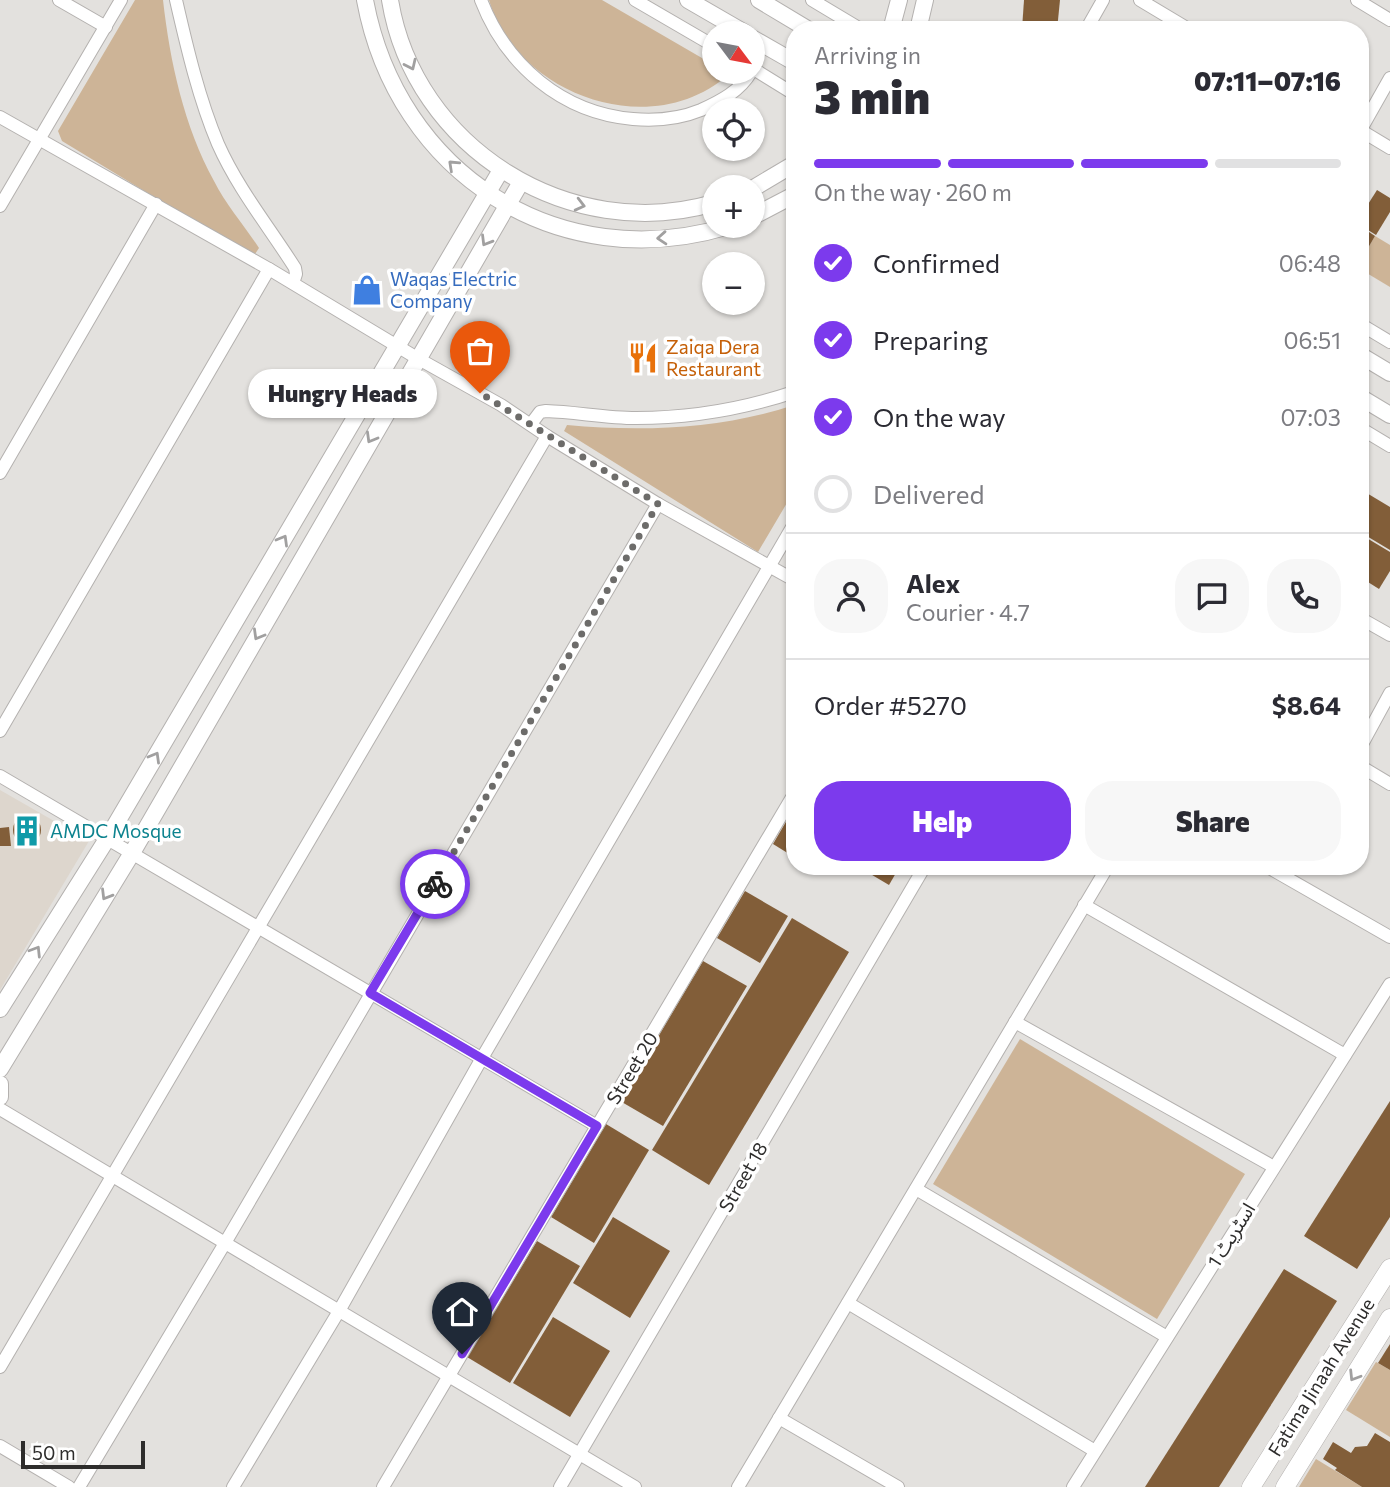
<!DOCTYPE html>
<html lang="en">
<head>
<meta charset="utf-8">
<style>
  :root { --surface:#fff; --page:#f7f7f7; --text:#2b2b33; --muted:#7c7c81; --line:#e1e1e2; --accent:#7c3aed }
  body { margin:0; font-family:Commissioner,"Noto Sans Arabic",sans-serif; background:var(--page); color:var(--text); height:100vh; display:flex; flex-direction:column; font-size:26px; white-space:nowrap }
  * { box-sizing:border-box; margin:0 }
  p { font-size:23px; color:var(--muted) }
  .icon { flex:none; width:38px; height:38px; fill:none; stroke:currentColor; stroke-width:2; stroke-linecap:round; stroke-linejoin:round }
  .map { position:relative; flex:1; overflow:hidden }
  .side { position:absolute; left:786px; top:21px; width:583px; height:854px; display:flex; flex-direction:column; background:var(--surface); border-radius:28px; box-shadow:0 2px 5px #0004 }
  .side>* { flex:none }
  .needle { width:46px; rotate:122deg }
  .controls { position:absolute; left:702px; top:21px; display:grid; gap:14px }
  .controls a { display:grid; place-items:center; width:63px; height:63px; border-radius:50%; background:var(--surface); box-shadow:0 2px 5px #0004; font-size:35px }
  .scale { position:absolute; left:21px; bottom:18px; width:124px; box-sizing:border-box; padding-left:7px; border:4px solid #2e2d2c; border-top:0; font-size:19px; line-height:24px; white-space:nowrap; color:#2e2d2c; -webkit-text-stroke:5px #fff; paint-order:stroke }
  .pin { position:absolute; display:grid; place-items:center; width:60px; height:60px; color:#fff; margin:-72px -30px; border-radius:50% 50% 50% 0; rotate:-45deg; box-shadow:0 0 7px #0007 }
  .pin .icon { rotate:45deg }
  .courier { position:absolute; display:grid; place-items:center; width:70px; height:70px; margin:-35px; border:5px solid #7c3aed; border-radius:50%; background:#fff; color:#222; box-shadow:0 2px 9px #0007 }
  .bubble { position:absolute; height:49px; border-radius:24px; background:var(--surface); box-shadow:0 2px 5px #0004; font-size:23px; font-weight:800; line-height:49px; text-align:center }
  .summary em { font-style:normal; font-weight:800 }
  .summary div { display:flex; flex-direction:column-reverse }
  .summary { display:flex; align-items:center; justify-content:space-between; height:119px; padding:0 28px }
  h1 { font-size:46px; font-weight:800; line-height:52px }
  .bar { display:grid; grid-template-columns:repeat(4,1fr); gap:10px 7px; align-content:center; height:84px; padding:0 28px }
  .bar i { height:9px; border-radius:5px; background:var(--line) }
  .bar .selected { background:var(--accent) }
  .bar p { grid-column:span 4 }
  .line { display:flex; align-items:center; gap:18px; padding:0 28px; border-top:2px solid var(--line) }
  .line div { flex:1 }
  .round { display:grid; place-items:center; flex:none; width:74px; height:74px; border-radius:28px; background:var(--page) }
  ol { padding:0 28px; list-style:none }
  li { display:flex; align-items:center; gap:21px; height:77px }
  li p { margin-inline-start:auto }
  li .icon { padding:7px; border-radius:50%; background:var(--accent); color:#fff; stroke-width:4 }
  li:last-child { color:var(--muted) }
  li i { width:38px; height:38px; border:4px solid var(--line); border-radius:50% }
  .button { display:flex; gap:14px; margin-top:auto; padding:14px 28px }
  .button a { flex:1; height:80px; border-radius:28px; background:var(--accent); color:#fff; font-size:28px; font-weight:800; line-height:80px; text-align:center }
  .button a+a { background:var(--page); color:var(--text) }
  .map>svg:first-child { display:block }
  .built { fill:#ddd6cd }
  .green { fill:#cdb497 }
  .building { fill:#825e39 }
  .lines { fill:none; stroke-linecap:round; stroke-linejoin:round }
  .minor-casing { stroke:#b4b1af; stroke-width:14 }
  .tertiary-casing { stroke:#b4b1af; stroke-width:18 }
  .secondary-casing { stroke:#b4b1af; stroke-width:19 }
  .minor { stroke:#fff; stroke-width:12 }
  .tertiary { stroke:#fff; stroke-width:16 }
  .secondary { stroke:#fff; stroke-width:18 }
  .oneway { stroke:#a1a0a0 }
  .done { stroke:#6d6c6a; stroke-width:7; stroke-dasharray:0 12.6 }
  .route { stroke:#7c3aed; stroke-width:9 }
  .labels { text-anchor:middle; stroke-width:7; stroke-linejoin:round; paint-order:stroke }
  .shop-label { font-size:19px; fill:#366cbe; stroke:#fff; text-anchor:start }
  .food-label { font-size:19px; fill:#c56008; stroke:#fff; text-anchor:start }
  .culture-label { font-size:19px; fill:#0d838f; stroke:#fff; text-anchor:start }
  .street-label { font-size:19px; fill:#2e2d2c; stroke:#fff }
</style>
</head>
<body>
<div class="map">
<svg width="1390" height="1487" viewBox="0 0 1390 1487">
  <rect width="100%" height="100%" fill="#e3e1de"/>
  <path class="built" d="M0 790 89 841 0 990Z"/>
  <g class="green">
    <path d="M135 0H163C170 62 184 126 214 181 226 205 244 225 259 248L253 257 62 141 58 131Z"/>
    <path d="M489 0H602L714 65V72H725L729 74C652 143 518 96 489 0Z"/>
    <path d="M1375 236 1390 245V287L1360 269V262Z"/>
    <path d="M794 405V491L758 552 564 431 567 425C644 432 721 429 794 405Z"/>
    <path d="M1020 1039 1245 1174 1157 1319 933 1184Z"/>
    <path d="M1376 1362 1390 1370V1437L1346 1410Z"/>
    <path d="M1316 1459 1362 1487H1299Z"/>
  </g>
  <g class="building">
    <path d="M1024 0H1060L1057 30 1022 29Z"/>
    <path d="M1377 190 1390 198V212L1376 235 1360 225V217Z"/>
    <path d="M1360 226 1375 236 1360 262Z"/>
    <path d="M1360 489 1390 507V550L1360 532Z"/>
    <path d="M1360 534 1390 552V571L1379 589 1360 577Z"/>
    <path d="M794 808V857L773 844Z"/>
    <circle cx="27" cy="830" r="14"/>
    <path d="M9 827 11 846H0V828Z"/>
    <path d="M857 866H900L889 885Z"/>
    <path d="M745 891 788 916 760 963 717 938Z"/>
    <path d="M792 918 849 952 709 1185 652 1150Z"/>
    <path d="M703 961 747 986 663 1126 620 1101Z"/>
    <path d="M1390 1101V1217L1357 1269 1304 1236Z"/>
    <path d="M606 1124 649 1150 594 1243 551 1217Z"/>
    <path d="M613 1217 670 1251 630 1318 573 1283Z"/>
    <path d="M537 1241 580 1266 510 1383 467 1357Z"/>
    <path d="M1284 1269 1337 1301 1219 1487H1145Z"/>
    <path d="M553 1317 610 1351 570 1417 513 1383Z"/>
    <path d="M1390 1344V1370L1378 1363Z"/>
    <path d="M1375 1433 1390 1442V1487H1362L1335 1470 1337 1468 1323 1459 1333 1442 1351 1453 1355 1447 1367 1446Z"/>
  </g>
  <g class="lines">
    <g class="minor-casing">
      <g id="minor">
        <path d="M59 0 106 27"/>
        <path d="M176 0C187 48 199 99 218 144 238 189 269 227 295 268L296 274 293 283"/>
        <path d="M481 0C506 65 562 113 633 119 656 121 679 119 701 110 721 101 740 91 751 72"/>
        <path d="M635 0 714 46"/>
        <path d="M812 0 862 30"/>
        <path d="M1140 0 1190 30"/>
        <path d="M1357 0 1390 20"/>
        <path d="M1086 30 1103 0"/>
        <path d="M752 68 794 94"/>
        <path d="M0 117 269 269 417 358 501 405 547 436 658 504 794 580"/>
        <path d="M1360 130 1390 148"/>
        <path d="M1360 131 1390 78"/>
        <path d="M0 206 121 0"/>
        <path d="M1360 324 1390 342"/>
        <path d="M531 424 540 412 546 411C576 412 606 418 636 418 691 418 743 409 794 392"/>
        <path d="M1360 428 1390 446"/>
        <path d="M0 473 156 204"/>
        <path d="M1360 618 1390 635"/>
        <path d="M0 731 269 269"/>
        <path d="M1360 748 1390 693"/>
        <path d="M1360 766 1390 784"/>
        <path d="M0 776 597 1126"/>
        <path d="M1266 866 1390 937"/>
        <path d="M1084 905 1345 1055"/>
        <path d="M1015 1022 1274 1167"/>
        <path d="M0 1109 635 1487"/>
        <path d="M916 1189 1167 1337"/>
        <path d="M848 1303 1095 1451"/>
        <path d="M0 1367 547 436"/>
        <path d="M779 1418 898 1487"/>
        <path d="M0 1446 69 1487"/>
        <path d="M79 1487 225 1243 658 504"/>
        <path d="M233 1487 339 1311 482 1058 794 524"/>
        <path d="M383 1487 794 794"/>
        <path d="M560 1487 925 866"/>
        <path d="M738 1487 1108 866"/>
        <path d="M1073 1487 1390 984"/>
      </g>
    </g>
    <g class="tertiary-casing">
      <g id="tertiary">
        <path d="M365 0C397 173 558 278 729 226"/>
        <path d="M390 0C414 148 570 245 714 203"/>
        <path d="M688 0 745 33"/>
        <path d="M759 0 809 30"/>
        <path d="M891 30 899 0"/>
        <path d="M918 30 925 0"/>
        <path d="M752 38 794 62"/>
        <path d="M752 189 794 164"/>
        <path d="M752 217 794 195"/>
        <path d="M1360 355 1390 373"/>
        <path d="M1360 397 1390 415"/>
        <path d="M0 1009 107 839 501 170"/>
        <path d="M0 1069 132 853 521 182"/>
        <path d="M0 1084V1097"/>
      </g>
    </g>
    <g class="secondary-casing">
      <g id="secondary">
        <path d="M1251 1487 1390 1268"/>
        <path d="M1285 1487 1390 1318"/>
      </g>
    </g>
    <use href="#minor" class="minor"/>
    <use href="#tertiary" class="tertiary"/>
    <use href="#secondary" class="secondary"/>
  </g>
  <defs><path id="oneway-chevron" d="M-2-3.5L2.5 0L-2 3.5" fill="none" stroke-width="1.6" stroke-linecap="round" stroke-linejoin="round" transform="scale(1.75)"/></defs>
  <g class="oneway">
    <use href="#oneway-chevron" transform="translate(411 65) rotate(65)"/>
    <use href="#oneway-chevron" transform="translate(453 165) rotate(-137)"/>
    <use href="#oneway-chevron" transform="translate(580 205) rotate(14)"/>
    <use href="#oneway-chevron" transform="translate(662 238) rotate(176)"/>
    <use href="#oneway-chevron" transform="translate(486 241) rotate(121)"/>
    <use href="#oneway-chevron" transform="translate(371 438) rotate(120)"/>
    <use href="#oneway-chevron" transform="translate(283 540) rotate(-60)"/>
    <use href="#oneway-chevron" transform="translate(258 635) rotate(120)"/>
    <use href="#oneway-chevron" transform="translate(155 757) rotate(-60)"/>
    <use href="#oneway-chevron" transform="translate(106 895) rotate(121)"/>
    <use href="#oneway-chevron" transform="translate(36 951) rotate(-58)"/>
    <use href="#oneway-chevron" transform="translate(1354 1376) rotate(122)"/>
  </g>
  <g class="lines">
    <path class="done" d="M435 884 658 504 480 393"/>
    <path class="route" d="M435 884 370 993 597 1126 462 1354"/>
  </g>
  <defs>
    <g id="shop-bare" transform="scale(2.415)"><path d="M-5-2.5h2.3a2.7 3.5 0 0 1 5.4 0H5L5.5 6h-11ZM-1.5-2.5h3a1.5 2.3 0 0 0-3 0Z" fill="#3f7fe0" stroke="#fff" stroke-width="2.5" paint-order="stroke"/></g>
    <g id="restaurant-bare" transform="scale(2.415)"><path d="M-5-6h1v4h1v-4h1v4h1v-4h1v5L-1.5 .5V6h-2V.5L-5-1ZM5-6V6H3V1.5H1.5Q1.5-4 5-6Z" fill="#e8710a" stroke="#fff" stroke-width="2.5" paint-order="stroke"/></g>
    <g id="building-bare" transform="scale(2.415)"><path d="M-4-6H4V6H1V3H-1V6H-4ZM-2.5-4.3h1.7v1.8h-1.7ZM.8-4.3h1.7v1.8H.8ZM-2.5-1h1.7V.8h-1.7ZM.8-1h1.7V.8H.8Z" fill="#0f9aa8" stroke="#fff" stroke-width="2.5" paint-order="stroke"/></g>
  </defs>
  <g fill-rule="evenodd">
    <use href="#shop-bare" x="367" y="290"/>
    <use href="#restaurant-bare" x="643" y="358"/>
    <use href="#building-bare" x="27" y="831"/>
  </g>
  <g class="labels">
    <g class="shop-label">
      <text x="390" y="286">Waqas Electric<tspan x="390" dy="22">Company</tspan></text>
    </g>
    <g class="food-label">
      <text x="666" y="354">Zaiqa Dera<tspan x="666" dy="22">Restaurant</tspan></text>
    </g>
    <g class="culture-label">
      <text x="50" y="838">AMDC Mosque</text>
    </g>
    <g class="street-label">
      <text transform="translate(632 1068) rotate(-59)" y="7">Street 20</text>
      <text transform="translate(743 1177) rotate(-60)" y="7">Street 18</text>
      <text transform="translate(1231 1235) rotate(-58)" y="7">اسٹریٹ 1</text>
      <text transform="translate(1321 1377) rotate(-58)" y="7">Fatima Jinaah Avenue</text>
    </g>
  </g>
</svg>
<div class="controls">
<a><svg class="needle" viewBox="-14 -14 28 28"><path d="M0-13l5 13h-10z" fill="#e53935"/><path d="M0 13l5-13h-10z" fill="#7c7c81"/></svg></a>
<a><svg class="icon" aria-label="locate" viewBox="0 0 24 24"><circle cx="12" cy="12" r="6"/><path d="M12 2v4M12 18v4M2 12h4M18 12h4"/></svg></a>
<a>+</a>
<a>−</a>
</div>
<div class="scale">50 m</div>
<div class="pin" style="left:480px;top:393px;background:#ea580c"><svg class="icon" aria-label="bag" viewBox="0 0 24 24"><path d="M5 8h14l-1 12H6zM9 8a3 3 0 0 1 6 0"/></svg></div>
<div class="pin" style="left:462px;top:1354px;background:#1f2937"><svg class="icon" aria-label="home" viewBox="0 0 24 24"><path d="M3 11l9-7 9 7M6 9v11h12V9"/></svg></div>
<div class="courier" style="left:435px;top:884px"><svg class="icon" aria-label="bike" viewBox="0 0 24 24"><circle cx="6" cy="16" r="4"/><circle cx="18" cy="16" r="4"/><path d="M6 16l4-8h5l3 8M10 8l3 8H6M13 5h3"/></svg></div>
<div class="bubble" style="left:248px;top:369px;width:189px">Hungry Heads</div>
<section class="side">
<div class="summary"><div><h1>3 min</h1><p>Arriving in</p></div><em>07:11–07:16</em></div>
<div class="bar"><i class="selected"></i><i class="selected"></i><i class="selected"></i><i></i><p>On the way · 260 m</p></div>
<ol>
<li><svg class="icon" aria-label="check" viewBox="0 0 24 24"><path d="M5 12l5 5 9-10"/></svg>Confirmed<p>06:48</p></li>
<li><svg class="icon" aria-label="check" viewBox="0 0 24 24"><path d="M5 12l5 5 9-10"/></svg>Preparing<p>06:51</p></li>
<li><svg class="icon" aria-label="check" viewBox="0 0 24 24"><path d="M5 12l5 5 9-10"/></svg>On the way<p>07:03</p></li>
<li><i></i>Delivered</li>
</ol>
<div class="line" style="height:126px"><a class="round"><svg class="icon" aria-label="person" viewBox="0 0 24 24"><circle cx="12" cy="8" r="4"/><path d="M4 21q1-7 8-7t8 7"/></svg></a><div><b>Alex</b><p>Courier · 4.7</p></div><a class="round"><svg class="icon" aria-label="chat" viewBox="0 0 24 24"><path d="M4 5h16v11H9l-5 4z"/></svg></a><a class="round"><svg class="icon" aria-label="phone" viewBox="0 0 24 24"><path d="M5 4h4l2 5-3 2q2 4 5 5l2-3 5 2v4C11 20 4 13 5 4z"/></svg></a></div>
<div class="line" style="height:91px"><div>Order #5270</div><b>$8.64</b></div>
<div class="button"><a>Help</a><a>Share</a></div>
</section>
</div>
</body>
</html>
